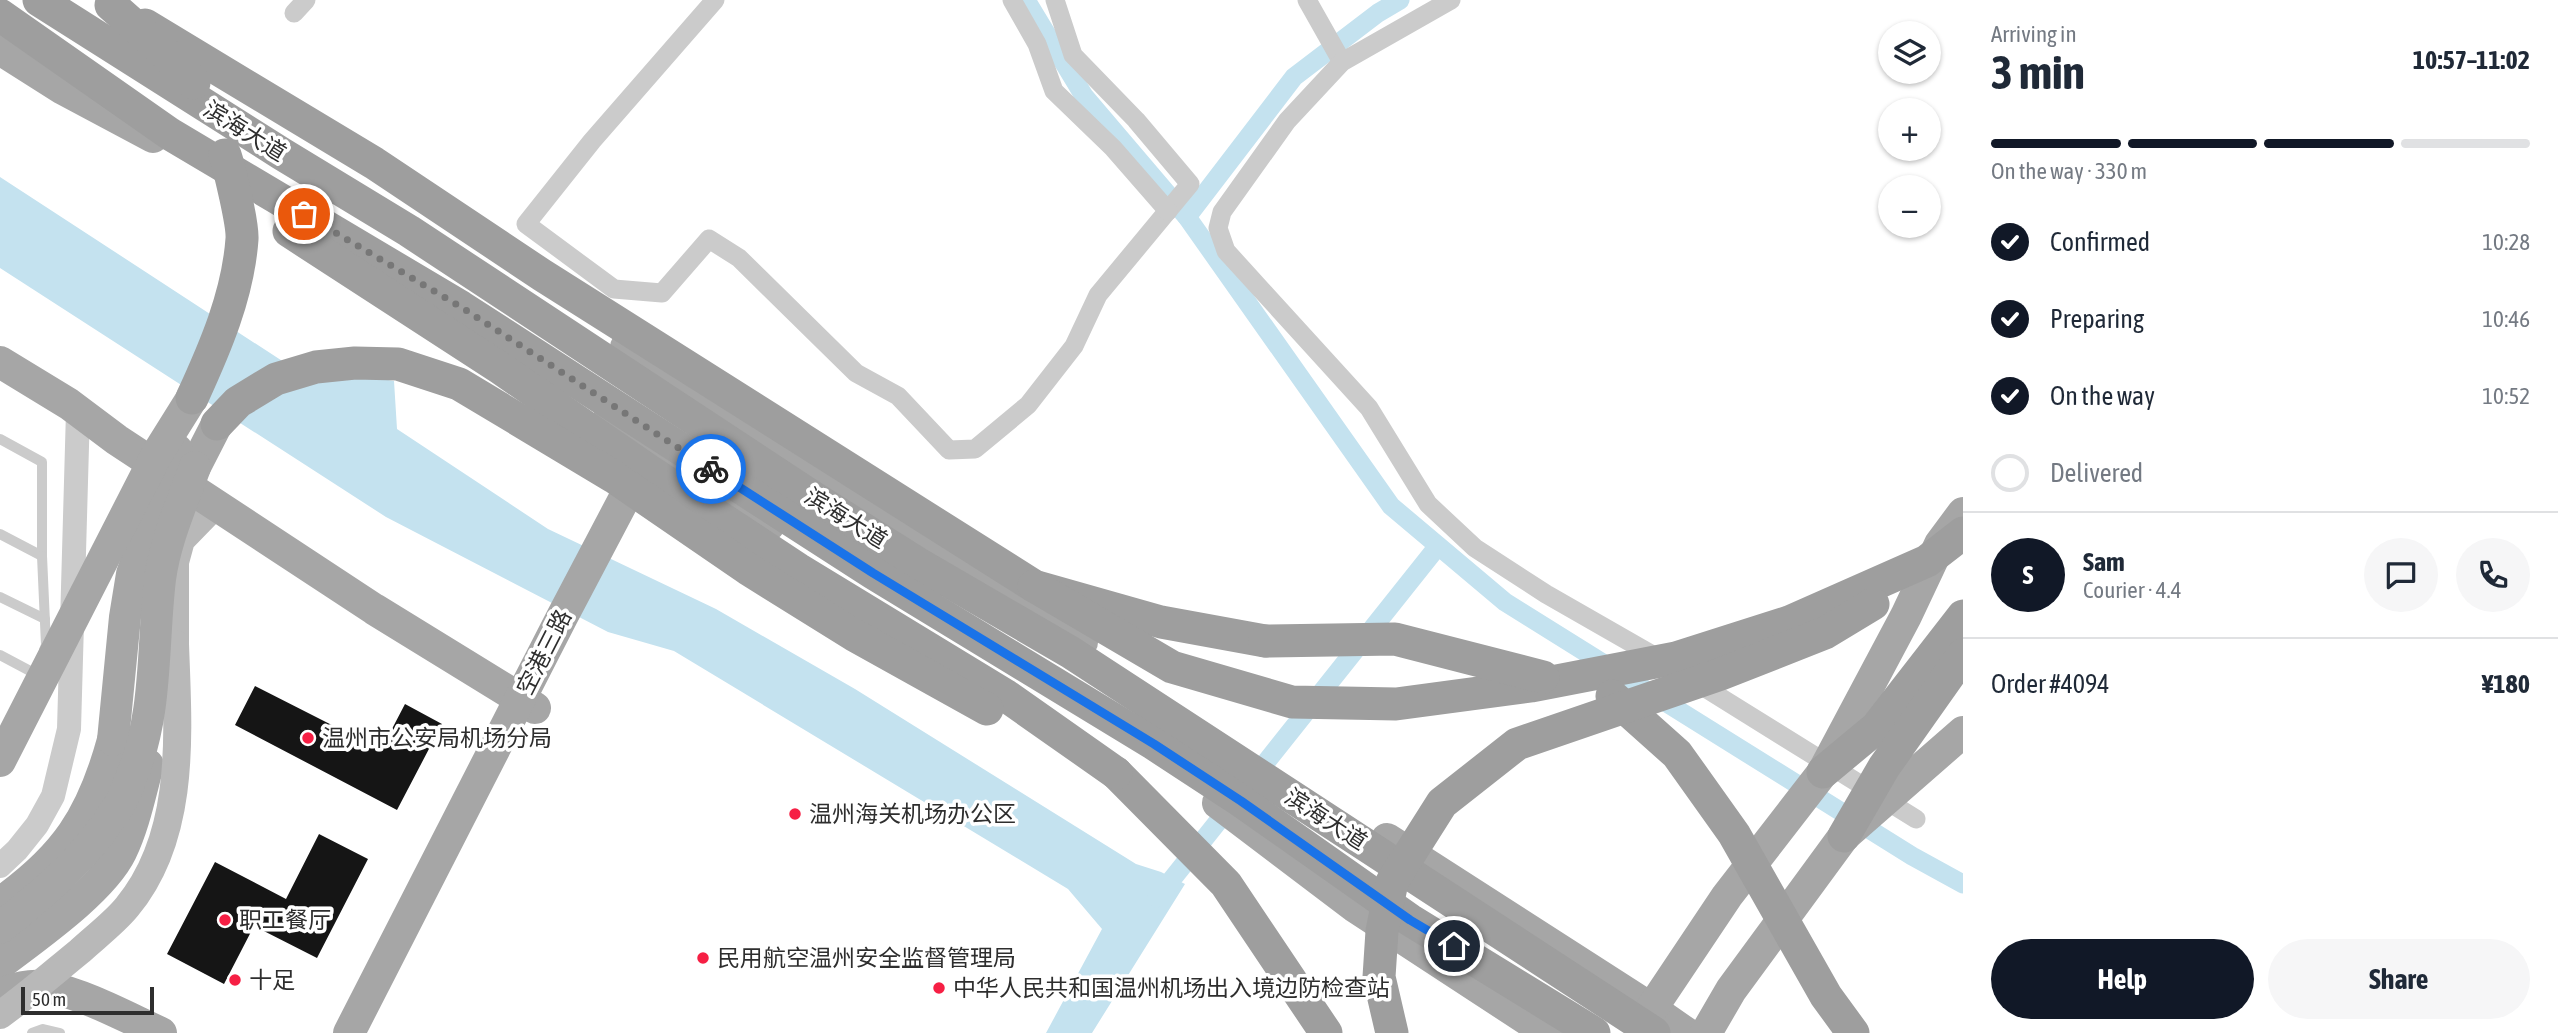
<!DOCTYPE html>
<html lang="en">
<head>
<meta charset="utf-8">
<style>
  :root { --surface:#fff; --page:#f6f6f7; --text:#1f2937; --muted:#747a83; --line:#e0e1e3; --accent:#111827 }
  body { margin:0; font-family:"Asap Condensed","Noto Sans SC",sans-serif; background:var(--page); color:var(--text); height:100vh; display:flex; flex-direction:column; font-size:26px; white-space:nowrap }
  * { box-sizing:border-box; margin:0 }
  p { font-size:23px; color:var(--muted) }
  .icon { flex:none; width:38px; height:38px; fill:none; stroke:currentColor; stroke-width:2; stroke-linecap:round; stroke-linejoin:round }
  .map { position:relative; flex:1; overflow:hidden }
  .side { display:flex; flex-direction:column; background:var(--surface); width:595px }
  .side>* { flex:none }
  .fabs { position:absolute; left:1878px; top:21px; display:grid; gap:14px }
  .fabs a { display:grid; place-items:center; width:63px; height:63px; border-radius:50%; background:var(--surface); box-shadow:0 2px 5px #0004; font-size:35px }
  .scale { position:absolute; left:21px; bottom:18px; width:133px; box-sizing:border-box; padding-left:7px; border:4px solid #2e2e2e; border-top:0; font-size:19px; line-height:24px; white-space:nowrap; color:#2e2e2e; -webkit-text-stroke:5px #fff; paint-order:stroke }
  .pin { position:absolute; display:grid; place-items:center; width:60px; height:60px; color:#fff; margin:-30px; border:4px solid #fff; border-radius:50%; box-shadow:0 2px 7px #0007 }
  .courier { position:absolute; display:grid; place-items:center; width:70px; height:70px; margin:-35px; border:5px solid #1a73e8; border-radius:50%; background:#fff; color:#222; box-shadow:0 2px 9px #0007 }
  .head em { font-style:normal; font-weight:700 }
  .head div { display:flex; flex-direction:column-reverse }
  .head { display:flex; align-items:center; justify-content:space-between; height:119px; padding:0 28px }
  h1 { font-size:46px; font-weight:700; line-height:52px }
  .bar { display:grid; grid-template-columns:repeat(4,1fr); gap:10px 7px; align-content:center; height:84px; padding:0 28px }
  .bar i { height:9px; border-radius:5px; background:var(--line) }
  .bar .on { background:var(--accent) }
  .bar p { grid-column:span 4 }
  .line { display:flex; align-items:center; gap:18px; padding:0 28px; border-top:2px solid var(--line) }
  .line div { flex:1 }
  .round { display:grid; place-items:center; flex:none; width:74px; height:74px; border-radius:37px; background:var(--page) }
  ol { padding:0 28px; list-style:none }
  li { display:flex; align-items:center; gap:21px; height:77px }
  li p { margin-inline-start:auto }
  li .icon { padding:7px; border-radius:50%; background:var(--accent); color:#fff; stroke-width:4 }
  li:last-child { color:var(--muted) }
  li i { width:38px; height:38px; border:4px solid var(--line); border-radius:50% }
  .action { display:flex; gap:14px; margin-top:auto; padding:14px 28px }
  .action a { flex:1; height:80px; border-radius:42px; background:var(--accent); color:#fff; font-size:28px; font-weight:700; line-height:80px; text-align:center }
  .action a+a { background:var(--page); color:var(--text) }
  main { display:flex; flex:1; min-height:0 }
  .map>svg:first-child { display:block }
  .water { fill:#c4e2ef }
  .lines { fill:none; stroke-linecap:round; stroke-linejoin:round }
  .canal { stroke:#c4e2ef; stroke-width:19 }
  .building { fill:#151515 }
  .service { stroke:#cbcbcb; stroke-width:10 }
  .minor { stroke:#cbcbcb; stroke-width:19 }
  .tertiary { stroke:#cbcbcb; stroke-width:24 }
  .secondary { stroke:#b8b8b8; stroke-width:28 }
  .primary { stroke:#a6a6a6; stroke-width:32 }
  .trunk { stroke:#9e9e9e; stroke-width:33 }
  .secondary-bridge { stroke:#b8b8b8; stroke-width:28 }
  .primary-bridge { stroke:#a6a6a6; stroke-width:32 }
  .trunk-bridge { stroke:#9e9e9e; stroke-width:33 }
  .done { stroke:#777; stroke-width:7; stroke-dasharray:0 12.6 }
  .route { stroke:#1a73e8; stroke-width:9 }
  .poi-dot { fill:#f61f44; stroke:#fff; stroke-width:2.5 }
  .labels { text-anchor:middle; stroke-width:7; stroke-linejoin:round; paint-order:stroke }
  .street-label { font-size:23px; fill:#2e2e2e; stroke:#fff }
  .poi-label { font-size:23px; fill:#2e2e2e; stroke:#fff; text-anchor:start }
</style>
</head>
<body>
<main>
<div class="map">
<svg width="1963" height="1033" viewBox="0 0 1963 1033">
  <rect width="100%" height="100%" fill="#fff"/>
  <path class="water" d="M0 177 316 383 360 375 394 381 397 429 548 529 716 609 855 689 1136 864 1161 872 1185 884 1092 1033H1046L1102 929 1068 889 674 651 608 632 386 517 0 268Z"/>
  <g class="lines">
    <g class="canal">
      <path d="M1026 0 1084 96 1187 217 1391 506 1505 602 1912 856 1963 884"/>
      <path d="M1187 217 1294 77 1378 13 1400 0"/>
      <path d="M1251 781 1438 546"/>
      <path d="M1157 898 1232 804"/>
    </g>
  </g>
  <g class="building">
    <path d="M255 686 381 750 405 704 442 724 397 810 235 725Z"/>
    <path d="M319 834 368 859 317 958 254 926 224 984 167 954 215 862 286 899Z"/>
  </g>
  <g class="lines">
    <g class="service">
      <path d="M0 439 42 462V556L0 534"/>
      <path d="M42 556 46 645 44 650"/>
      <path d="M0 597 45 619"/>
      <path d="M0 655 32 672"/>
      <path d="M32 1033 43 1029 60 1033"/>
    </g>
    <g class="minor">
      <path d="M715 0 592 141 526 224 614 289 662 293 709 239 739 258 856 373 898 396 949 450 975 449 1028 405 1074 346 1098 295 1190 184 1136 120 1073 55 1055 0"/>
      <path d="M1012 0 1037 44 1054 91 1113 148 1168 211"/>
      <path d="M1307 0 1342 62"/>
      <path d="M1451 0 1342 62 1287 121 1222 212 1218 228 1226 251 1369 408 1428 504 1475 548 1546 594 1663 661"/>
      <path d="M294 13 306 0"/>
      <path d="M1694 681 1916 819"/>
    </g>
    <path class="tertiary" d="M0 866 17 850 37 825 53 796 69 729 78 411"/>
    <path class="secondary" d="M175 644V562L181 540 215 505"/>
    <g class="primary">
      <path d="M0 49 63 89 153 137"/>
      <path d="M626 347 1082 642"/>
      <path d="M0 362 69 404 117 440 374 609 535 708"/>
      <path d="M606 423 769 525"/>
      <path d="M195 467 217 424"/>
      <path d="M1218 803 1354 906 1548 1033"/>
      <path d="M1387 839 1650 1008 1686 1033"/>
      <path d="M0 903C65 857 92 817 113 740"/>
      <path d="M0 964C35 937 102 891 121 852 134 825 140 794 148 765"/>
      <path d="M0 994C15 988 32 983 48 987 86 995 126 1017 161 1033"/>
      <path d="M1640 1026 1727 896 1823 772 1906 616 1940 544 1963 513"/>
      <path d="M349 1033 562 617 642 465"/>
      <path d="M1706 1033 1731 990 1844 836 1963 732"/>
    </g>
    <g class="trunk">
      <path d="M145 25 374 163 542 275 1034 586 1161 622 1265 641"/>
      <path d="M1823 772 1876 728 1963 616"/>
      <path d="M1116 773 1226 884 1326 1033"/>
      <path d="M1844 836 1884 767 1963 655"/>
    </g>
    <path class="secondary-bridge" d="M0 1015C28 995 53 973 80 951 95 937 114 923 127 907 187 835 178 731 175 644"/>
    <g class="primary-bridge">
      <path d="M113 740 125 617 132 574 177 450"/>
      <path d="M0 761 157 454 192 398"/>
      <path d="M0 928C44 893 88 856 118 807 124 799 127 788 131 778 158 714 152 646 160 579 165 541 182 503 195 467"/>
    </g>
    <g class="trunk-bridge">
      <path d="M39 0 282 154 409 231 811 496 917 563 1070 652 1654 1033"/>
      <path d="M111 5 165 53 194 83"/>
      <path d="M0 15 170 134 461 307 873 573 1154 744 1241 801 1410 920 1594 1033"/>
      <path d="M289 231 500 368 648 470 798 569 1005 695 1116 773"/>
      <path d="M192 398C215 348 238 295 242 239 243 225 230 170 225 155"/>
      <path d="M217 424 238 402 276 379 316 367 355 363 398 364 459 384 614 477 748 569 854 635 987 709"/>
      <path d="M1034 586 1172 667 1292 702 1396 704 1531 686 1676 658 1789 622 1927 561 1963 533"/>
      <path d="M1265 641 1395 639 1543 677"/>
      <path d="M1612 696 1677 754 1734 834 1826 996 1853 1033"/>
      <path d="M1392 1033 1379 977 1382 931 1392 882 1442 803 1517 744 1721 674 1825 633 1873 604"/>
    </g>
  </g>
  <g class="lines">
    <path class="done" d="M304 214 461 307 711 469"/>
    <path class="route" d="M711 469 873 573 1154 744 1241 801 1410 920 1454 946"/>
  </g>
  <g class="poi-dot">
    <circle cx="308" cy="738" r="7"/>
    <circle cx="795" cy="814" r="7"/>
    <circle cx="225" cy="920" r="7"/>
    <circle cx="703" cy="958" r="7"/>
    <circle cx="235" cy="980" r="7"/>
    <circle cx="939" cy="988" r="7"/>
  </g>
  <g class="labels">
    <g class="street-label">
      <text transform="translate(245 131) rotate(32)" y="8">滨海大道</text>
      <text transform="translate(846 518) rotate(32)" y="8">滨海大道</text>
      <text transform="translate(544 652) rotate(-63)" y="8">空港三路</text>
      <text transform="translate(1326 819) rotate(33)" y="8">滨海大道</text>
    </g>
    <g class="poi-label">
      <text x="322" y="746">温州市公安局机场分局</text>
      <text x="809" y="822">温州海关机场办公区</text>
      <text x="239" y="928">职工餐厅</text>
      <text x="717" y="966">民用航空温州安全监督管理局</text>
      <text x="249" y="988">十足</text>
      <text x="953" y="996">中华人民共和国温州机场出入境边防检查站</text>
    </g>
  </g>
</svg>
<div class="fabs">
<a><svg class="icon" aria-label="layers" viewBox="0 0 24 24"><path d="M12 4l9 5-9 5-9-5zM3 14l9 5 9-5"/></svg></a>
<a>+</a>
<a>−</a>
</div>
<div class="scale">50 m</div>
<div class="pin" style="left:304px;top:214px;background:#ea580c"><svg class="icon" aria-label="bag" viewBox="0 0 24 24"><path d="M5 8h14l-1 12H6zM9 8a3 3 0 0 1 6 0"/></svg></div>
<div class="pin" style="left:1454px;top:946px;background:#1f2937"><svg class="icon" aria-label="home" viewBox="0 0 24 24"><path d="M3 11l9-7 9 7M6 9v11h12V9"/></svg></div>
<div class="courier" style="left:711px;top:469px"><svg class="icon" aria-label="bike" viewBox="0 0 24 24"><circle cx="6" cy="16" r="4"/><circle cx="18" cy="16" r="4"/><path d="M6 16l4-8h5l3 8M10 8l3 8H6M13 5h3"/></svg></div>
</div>
<section class="side">
<div class="head"><div><h1>3 min</h1><p>Arriving in</p></div><em>10:57–11:02</em></div>
<div class="bar"><i class="on"></i><i class="on"></i><i class="on"></i><i></i><p>On the way · 330 m</p></div>
<ol>
<li><svg class="icon" aria-label="check" viewBox="0 0 24 24"><path d="M5 12l5 5 9-10"/></svg>Confirmed<p>10:28</p></li>
<li><svg class="icon" aria-label="check" viewBox="0 0 24 24"><path d="M5 12l5 5 9-10"/></svg>Preparing<p>10:46</p></li>
<li><svg class="icon" aria-label="check" viewBox="0 0 24 24"><path d="M5 12l5 5 9-10"/></svg>On the way<p>10:52</p></li>
<li><i></i>Delivered</li>
</ol>
<div class="line" style="height:126px"><b class="round" style="background:var(--accent);color:#fff">S</b><div><b>Sam</b><p>Courier · 4.4</p></div><a class="round"><svg class="icon" aria-label="chat" viewBox="0 0 24 24"><path d="M4 5h16v11H9l-5 4z"/></svg></a><a class="round"><svg class="icon" aria-label="phone" viewBox="0 0 24 24"><path d="M5 4h4l2 5-3 2q2 4 5 5l2-3 5 2v4C11 20 4 13 5 4z"/></svg></a></div>
<div class="line" style="height:91px"><div>Order #4094</div><b>¥180</b></div>
<div class="action"><a>Help</a><a>Share</a></div>
</section>
</main>
</body>
</html>
